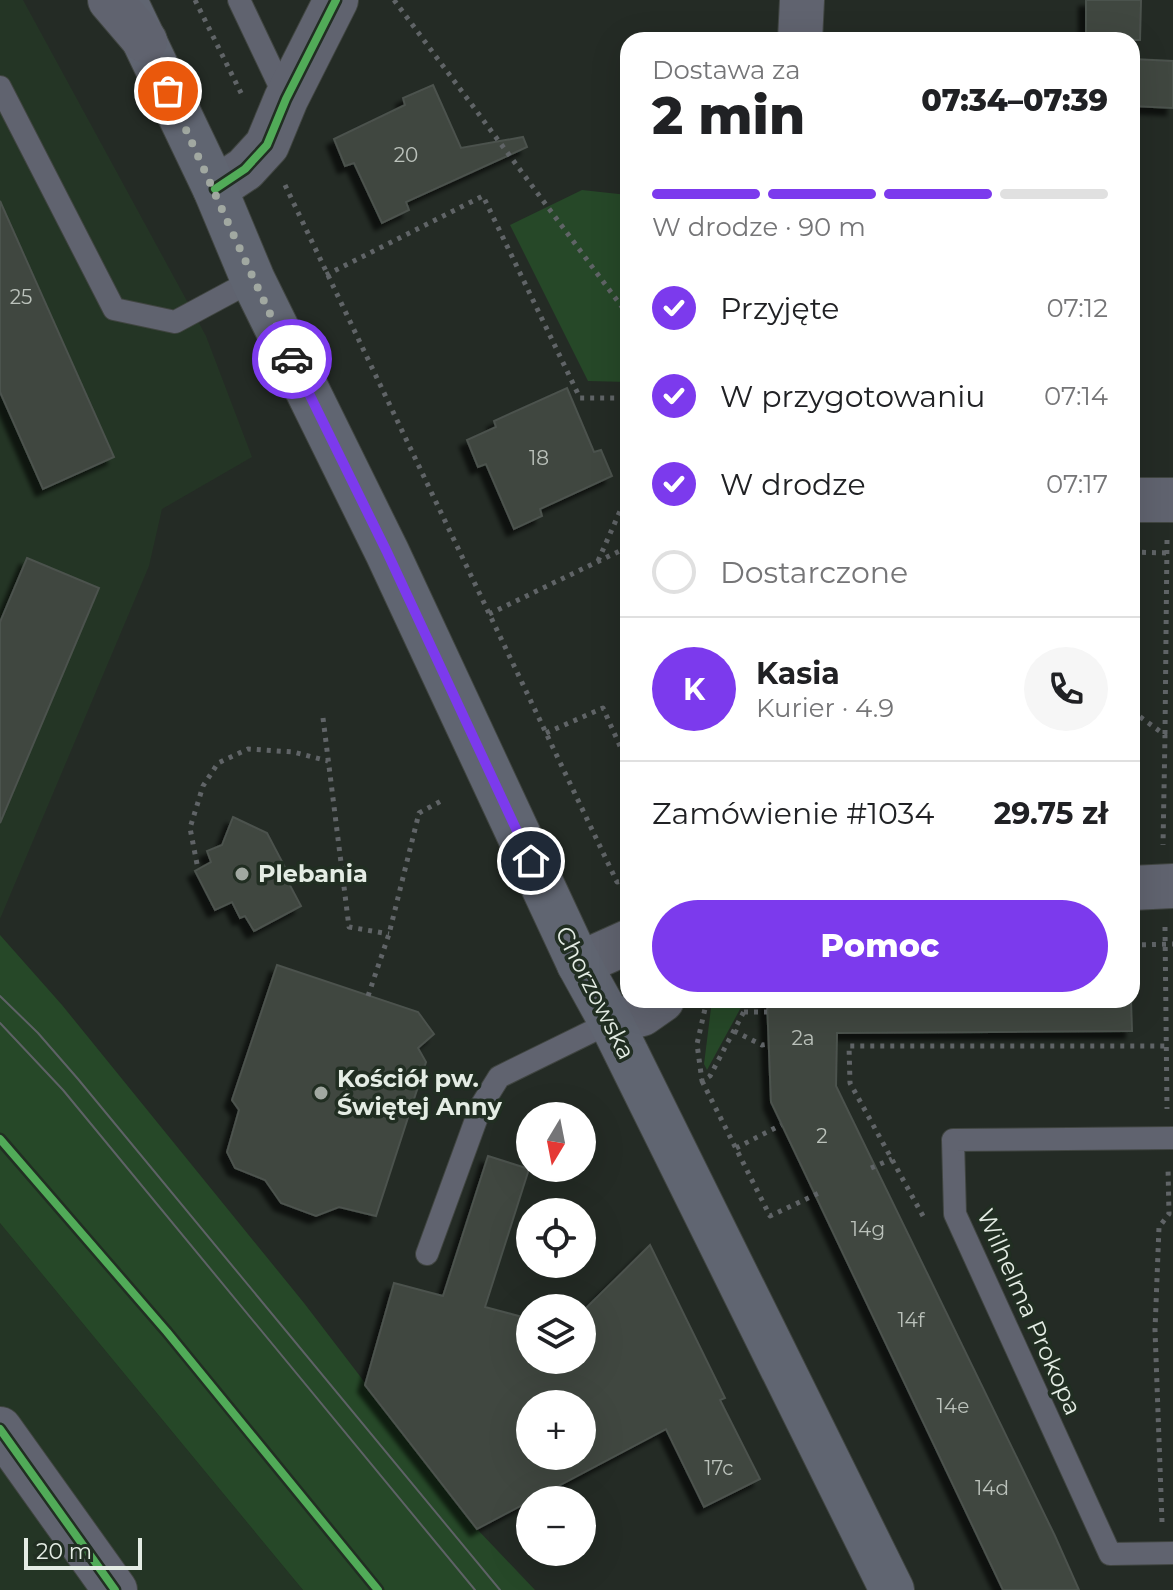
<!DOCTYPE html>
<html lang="pl">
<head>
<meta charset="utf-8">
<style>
  :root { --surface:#fff; --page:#f6f6f6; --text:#202124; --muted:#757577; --line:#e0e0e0; --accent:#7c3aed }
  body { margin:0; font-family:Montserrat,sans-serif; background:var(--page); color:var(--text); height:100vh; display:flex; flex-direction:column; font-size:30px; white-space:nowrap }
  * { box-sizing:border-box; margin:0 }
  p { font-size:26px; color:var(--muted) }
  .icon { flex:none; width:44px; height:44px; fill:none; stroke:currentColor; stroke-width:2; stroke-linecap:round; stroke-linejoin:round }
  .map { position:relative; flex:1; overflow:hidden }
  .side { position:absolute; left:620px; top:32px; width:520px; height:976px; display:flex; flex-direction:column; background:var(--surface); border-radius:24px; box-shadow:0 8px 32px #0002 }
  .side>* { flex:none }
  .needle { width:52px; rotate:190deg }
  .controls { position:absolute; left:516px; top:1102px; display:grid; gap:16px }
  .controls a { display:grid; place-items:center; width:80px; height:80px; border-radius:50%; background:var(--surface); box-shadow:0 8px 32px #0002; font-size:40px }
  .scale { position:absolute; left:24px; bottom:20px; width:118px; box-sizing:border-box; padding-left:8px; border:4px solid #e4ece4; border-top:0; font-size:22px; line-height:28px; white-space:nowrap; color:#e4ece4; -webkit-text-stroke:6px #212e22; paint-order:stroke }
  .pin { position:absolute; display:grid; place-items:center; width:68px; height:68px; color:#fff; margin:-34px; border:4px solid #fff; border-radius:50%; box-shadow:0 2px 8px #0007 }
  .courier { position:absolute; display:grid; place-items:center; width:80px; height:80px; margin:-40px; border:6px solid #7c3aed; border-radius:50%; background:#fff; color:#222; box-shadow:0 2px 10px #0007 }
  .overview em { font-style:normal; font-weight:800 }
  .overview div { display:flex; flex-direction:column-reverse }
  .overview { display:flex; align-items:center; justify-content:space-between; height:136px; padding:0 32px }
  h1 { font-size:52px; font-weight:800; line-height:60px }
  .bar { display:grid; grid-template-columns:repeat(4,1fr); gap:12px 8px; align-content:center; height:96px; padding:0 32px }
  .bar i { height:10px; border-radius:6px; background:var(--line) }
  .bar .selected { background:var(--accent) }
  .bar p { grid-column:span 4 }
  .line { display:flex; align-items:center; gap:20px; padding:0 32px; border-top:2px solid var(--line) }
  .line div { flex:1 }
  .round { display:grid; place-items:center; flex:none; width:84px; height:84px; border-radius:42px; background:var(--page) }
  ol { padding:0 32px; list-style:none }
  li { display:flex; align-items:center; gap:24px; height:88px }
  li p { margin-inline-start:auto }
  li .icon { padding:8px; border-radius:50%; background:var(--accent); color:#fff; stroke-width:4 }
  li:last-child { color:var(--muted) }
  li i { width:44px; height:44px; border:4px solid var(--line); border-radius:50% }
  .button { display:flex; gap:16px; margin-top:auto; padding:16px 32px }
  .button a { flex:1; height:92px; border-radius:48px; background:var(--accent); color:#fff; font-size:32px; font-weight:800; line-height:92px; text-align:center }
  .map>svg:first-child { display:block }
  .built { fill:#243525 }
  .green { fill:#264828 }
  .building { fill:#404640; stroke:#4c524d; stroke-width:2; fill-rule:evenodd; filter:url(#shadow) }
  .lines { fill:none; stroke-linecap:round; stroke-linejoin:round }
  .service-casing { stroke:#404541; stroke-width:24 }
  .minor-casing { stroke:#404541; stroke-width:46 }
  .secondary-casing { stroke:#404541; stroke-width:46 }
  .primary-casing { stroke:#404541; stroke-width:46 }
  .path { stroke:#606467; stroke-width:5; stroke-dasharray:4 6; stroke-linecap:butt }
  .service { stroke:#60636f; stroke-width:22 }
  .minor { stroke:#60636f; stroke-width:44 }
  .secondary { stroke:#606571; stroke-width:44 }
  .primary { stroke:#60636f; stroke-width:44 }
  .tram { stroke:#5e6266; stroke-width:2 }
  .cycleway-casing { stroke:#212e22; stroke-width:13 }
  .cycleway { stroke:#51ab58; stroke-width:8 }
  .done { stroke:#a1a8a1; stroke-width:8; stroke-dasharray:0 14.4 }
  .route { stroke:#7c3aed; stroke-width:10 }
  .poi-dot { fill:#a1a8a1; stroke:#212e22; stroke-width:3 }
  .labels { text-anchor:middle; stroke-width:7; stroke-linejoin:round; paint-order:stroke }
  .number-label { font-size:20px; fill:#bbc2bb }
  .poi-label { font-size:24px; font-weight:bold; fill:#e4ece4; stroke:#212e22; text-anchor:start }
  .street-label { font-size:24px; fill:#e4ece4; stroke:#212e22 }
</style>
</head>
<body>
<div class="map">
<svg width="1173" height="1590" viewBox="0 0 1173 1590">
  <defs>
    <filter id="shadow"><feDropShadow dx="-7" dy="7" stdDeviation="2" flood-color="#0009"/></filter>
  </defs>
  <rect width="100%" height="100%" fill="#242b25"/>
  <g class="built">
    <path d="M0 0H23L206 336 252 457 162 509 149 566 0 919Z"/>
    <path d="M0 1223 303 1590H0Z"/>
  </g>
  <g class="green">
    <path d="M582 190 628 195V382L588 381 510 225Z"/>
    <path d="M0 935 62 1005 304 1303 477 1529 535 1590H303L0 1223Z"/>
    <path d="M712 1000H745L707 1070 704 1064Z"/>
  </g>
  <g class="building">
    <path d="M1086 0H1141L1140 40H1086Z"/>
    <path d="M1132 59 1173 61V108L1132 106Z"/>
    <path d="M433 85 461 148 523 137 527 147 406 202 409 210 382 223 354 163 345 166 334 139 405 105 403 98Z"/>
    <path d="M0 201 114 457 43 489 0 392Z"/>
    <path d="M567 388 594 452 601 450 612 476 540 509 542 516 514 529 486 464 478 467 467 440 496 427 494 421Z"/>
    <path d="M27 558 99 588 0 823V622Z"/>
    <path d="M233 817 267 833 288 873 285 876 301 906 254 931 245 916 240 918 232 902 215 910 195 871 211 862 207 851 222 845Z"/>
    <path d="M277 965 418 1012 434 1034 418 1048 426 1062 376 1216 339 1207 316 1216 281 1203 265 1180 235 1168 227 1152 239 1110 232 1100Z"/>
    <path d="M767 1000H1131L1132 1031 837 1033 836 1086 1055 1536 1079 1590H1003L771 1102Z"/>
    <path d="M488 1156 529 1169 485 1307 530 1319V1360H582V1312L650 1245 725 1398 720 1400 760 1479 704 1507 666 1429 477 1529 365 1385 394 1283 443 1296ZM530 1404H582V1456H530Z"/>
  </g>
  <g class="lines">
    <g class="service-casing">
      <g id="service">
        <path d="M239 0 286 99"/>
        <path d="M0 87 114 309 175 322 253 280"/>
        <path d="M1173 1138 953 1140 955 1214 1110 1554 1173 1553"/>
        <path d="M427 1254 481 1106 499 1077 611 1022"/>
      </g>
    </g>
    <g class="minor-casing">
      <g id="minor">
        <path d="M800 40 802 0"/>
        <path d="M215 189 245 169 267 145 286 99 336 0"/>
        <path d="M1132 500H1173"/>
        <path d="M1132 888 1173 886"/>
        <path d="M579 964 628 942"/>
        <path d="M611 1022 642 1014 662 1000"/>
        <path d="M0 1429 115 1590"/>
      </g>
    </g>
    <g class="secondary-casing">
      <path id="secondary" d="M128 7 215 189 253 280 387 552 579 964 611 1022 892 1590"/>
    </g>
    <g class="primary-casing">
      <path id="primary" d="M110 0 145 41"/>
    </g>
    <g class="path">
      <path d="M195 0 243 97"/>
      <path d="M394 0 628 315"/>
      <path d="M285 185 617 882 628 879"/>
      <path d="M326 275 483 196 580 398H628"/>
      <path d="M1132 552 1167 553"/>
      <path d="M598 561 628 493"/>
      <path d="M489 614 628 547"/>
      <path d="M1132 711 1165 735 1163 845"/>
      <path d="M323 718 349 927 389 934"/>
      <path d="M546 733 603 708 628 764"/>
      <path d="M1165 734 1167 540"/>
      <path d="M197 864 190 828 203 786 218 763 248 749 293 752 328 761"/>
      <path d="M1165 927 1167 1109"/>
      <path d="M1132 945 1173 944"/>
      <path d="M368 996 389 934 419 813 443 800"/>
      <path d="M707 1000 697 1044 702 1081 710 1076 750 1000"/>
      <path d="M744 1012H767"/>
      <path d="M734 1031 762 1045 769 1044"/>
      <path d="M702 1081 770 1216 819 1193"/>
      <path d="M736 1148 781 1125"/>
      <path d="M871 1168 892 1159"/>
      <path d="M923 1216 850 1083 849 1046H1167"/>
      <path d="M1162 1522 1155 1330 1159 1227 1169 1214 1168 1167"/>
    </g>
    <use href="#service" class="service"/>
    <use href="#minor" class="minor"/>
    <use href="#secondary" class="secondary"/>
    <use href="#primary" class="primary"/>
    <g class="tram">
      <path d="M0 996 38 1033 78 1079 500 1590"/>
      <path d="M0 1023 63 1090 475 1590"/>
    </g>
    <g class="cycleway-casing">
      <g id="cycleway">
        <path d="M215 189 245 169 267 145 286 99 336 0"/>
        <path d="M0 1139 167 1332 378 1590"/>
        <path d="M0 1429 115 1590"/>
      </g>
    </g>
    <use href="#cycleway" class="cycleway"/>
  </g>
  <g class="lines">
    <path class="done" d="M168 91C210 180 248 271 292 359"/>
    <path class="route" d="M292 359 387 552 531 861"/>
  </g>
  <g class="poi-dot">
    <circle cx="242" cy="874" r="8"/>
    <circle cx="321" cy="1093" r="8"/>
  </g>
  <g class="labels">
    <g class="number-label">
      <text x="406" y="162">20</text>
      <text x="21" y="304">25</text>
      <text x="539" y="465">18</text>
      <text x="803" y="1045">2a</text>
      <text x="822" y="1143">2</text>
      <text x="868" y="1236">14g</text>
      <text x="911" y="1327">14f</text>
      <text x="953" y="1413">14e</text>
      <text x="719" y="1475">17c</text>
      <text x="992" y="1495">14d</text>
    </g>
    <g class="poi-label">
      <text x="258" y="882">Plebania</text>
      <text x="337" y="1087">Kościół pw.<tspan x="337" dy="28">Świętej Anny</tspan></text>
    </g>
    <g class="street-label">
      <text transform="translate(595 993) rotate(63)" y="8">Chorzowska</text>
      <text transform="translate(1029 1312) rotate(66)" y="8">Wilhelma Prokopa</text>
    </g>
  </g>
</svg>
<div class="controls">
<a><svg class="needle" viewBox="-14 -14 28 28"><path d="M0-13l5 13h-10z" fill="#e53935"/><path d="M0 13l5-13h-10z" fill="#757577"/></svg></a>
<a><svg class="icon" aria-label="locate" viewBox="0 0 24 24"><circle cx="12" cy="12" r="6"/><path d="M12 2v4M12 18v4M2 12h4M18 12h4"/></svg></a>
<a><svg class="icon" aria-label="layers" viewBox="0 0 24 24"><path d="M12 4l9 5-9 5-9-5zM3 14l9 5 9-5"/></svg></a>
<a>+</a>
<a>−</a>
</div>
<div class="scale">20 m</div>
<div class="pin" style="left:168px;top:91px;background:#ea580c"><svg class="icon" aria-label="bag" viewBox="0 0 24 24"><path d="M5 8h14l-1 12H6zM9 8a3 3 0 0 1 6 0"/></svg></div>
<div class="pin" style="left:531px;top:861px;background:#1f2937"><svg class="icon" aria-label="home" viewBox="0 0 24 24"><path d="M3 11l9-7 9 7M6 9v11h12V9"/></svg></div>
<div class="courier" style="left:292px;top:359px"><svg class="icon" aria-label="car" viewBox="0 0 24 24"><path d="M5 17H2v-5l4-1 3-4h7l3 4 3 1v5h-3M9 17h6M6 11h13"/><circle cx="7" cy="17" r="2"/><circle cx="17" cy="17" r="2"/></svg></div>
<section class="side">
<div class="overview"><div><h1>2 min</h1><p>Dostawa za</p></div><em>07:34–07:39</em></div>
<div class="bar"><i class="selected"></i><i class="selected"></i><i class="selected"></i><i></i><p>W drodze · 90 m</p></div>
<ol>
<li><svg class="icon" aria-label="check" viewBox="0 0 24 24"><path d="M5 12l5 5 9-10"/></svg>Przyjęte<p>07:12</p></li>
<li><svg class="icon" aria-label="check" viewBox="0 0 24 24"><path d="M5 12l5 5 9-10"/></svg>W przygotowaniu<p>07:14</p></li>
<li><svg class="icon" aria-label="check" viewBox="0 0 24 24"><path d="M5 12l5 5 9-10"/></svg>W drodze<p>07:17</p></li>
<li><i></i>Dostarczone</li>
</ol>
<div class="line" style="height:144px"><b class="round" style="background:var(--accent);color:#fff">K</b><div><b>Kasia</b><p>Kurier · 4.9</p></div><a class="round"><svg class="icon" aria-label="phone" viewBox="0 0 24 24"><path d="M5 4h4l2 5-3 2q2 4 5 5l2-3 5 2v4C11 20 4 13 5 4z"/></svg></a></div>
<div class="line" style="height:104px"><div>Zamówienie #1034</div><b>29.75 zł</b></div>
<div class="button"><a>Pomoc</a></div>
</section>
</div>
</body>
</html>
